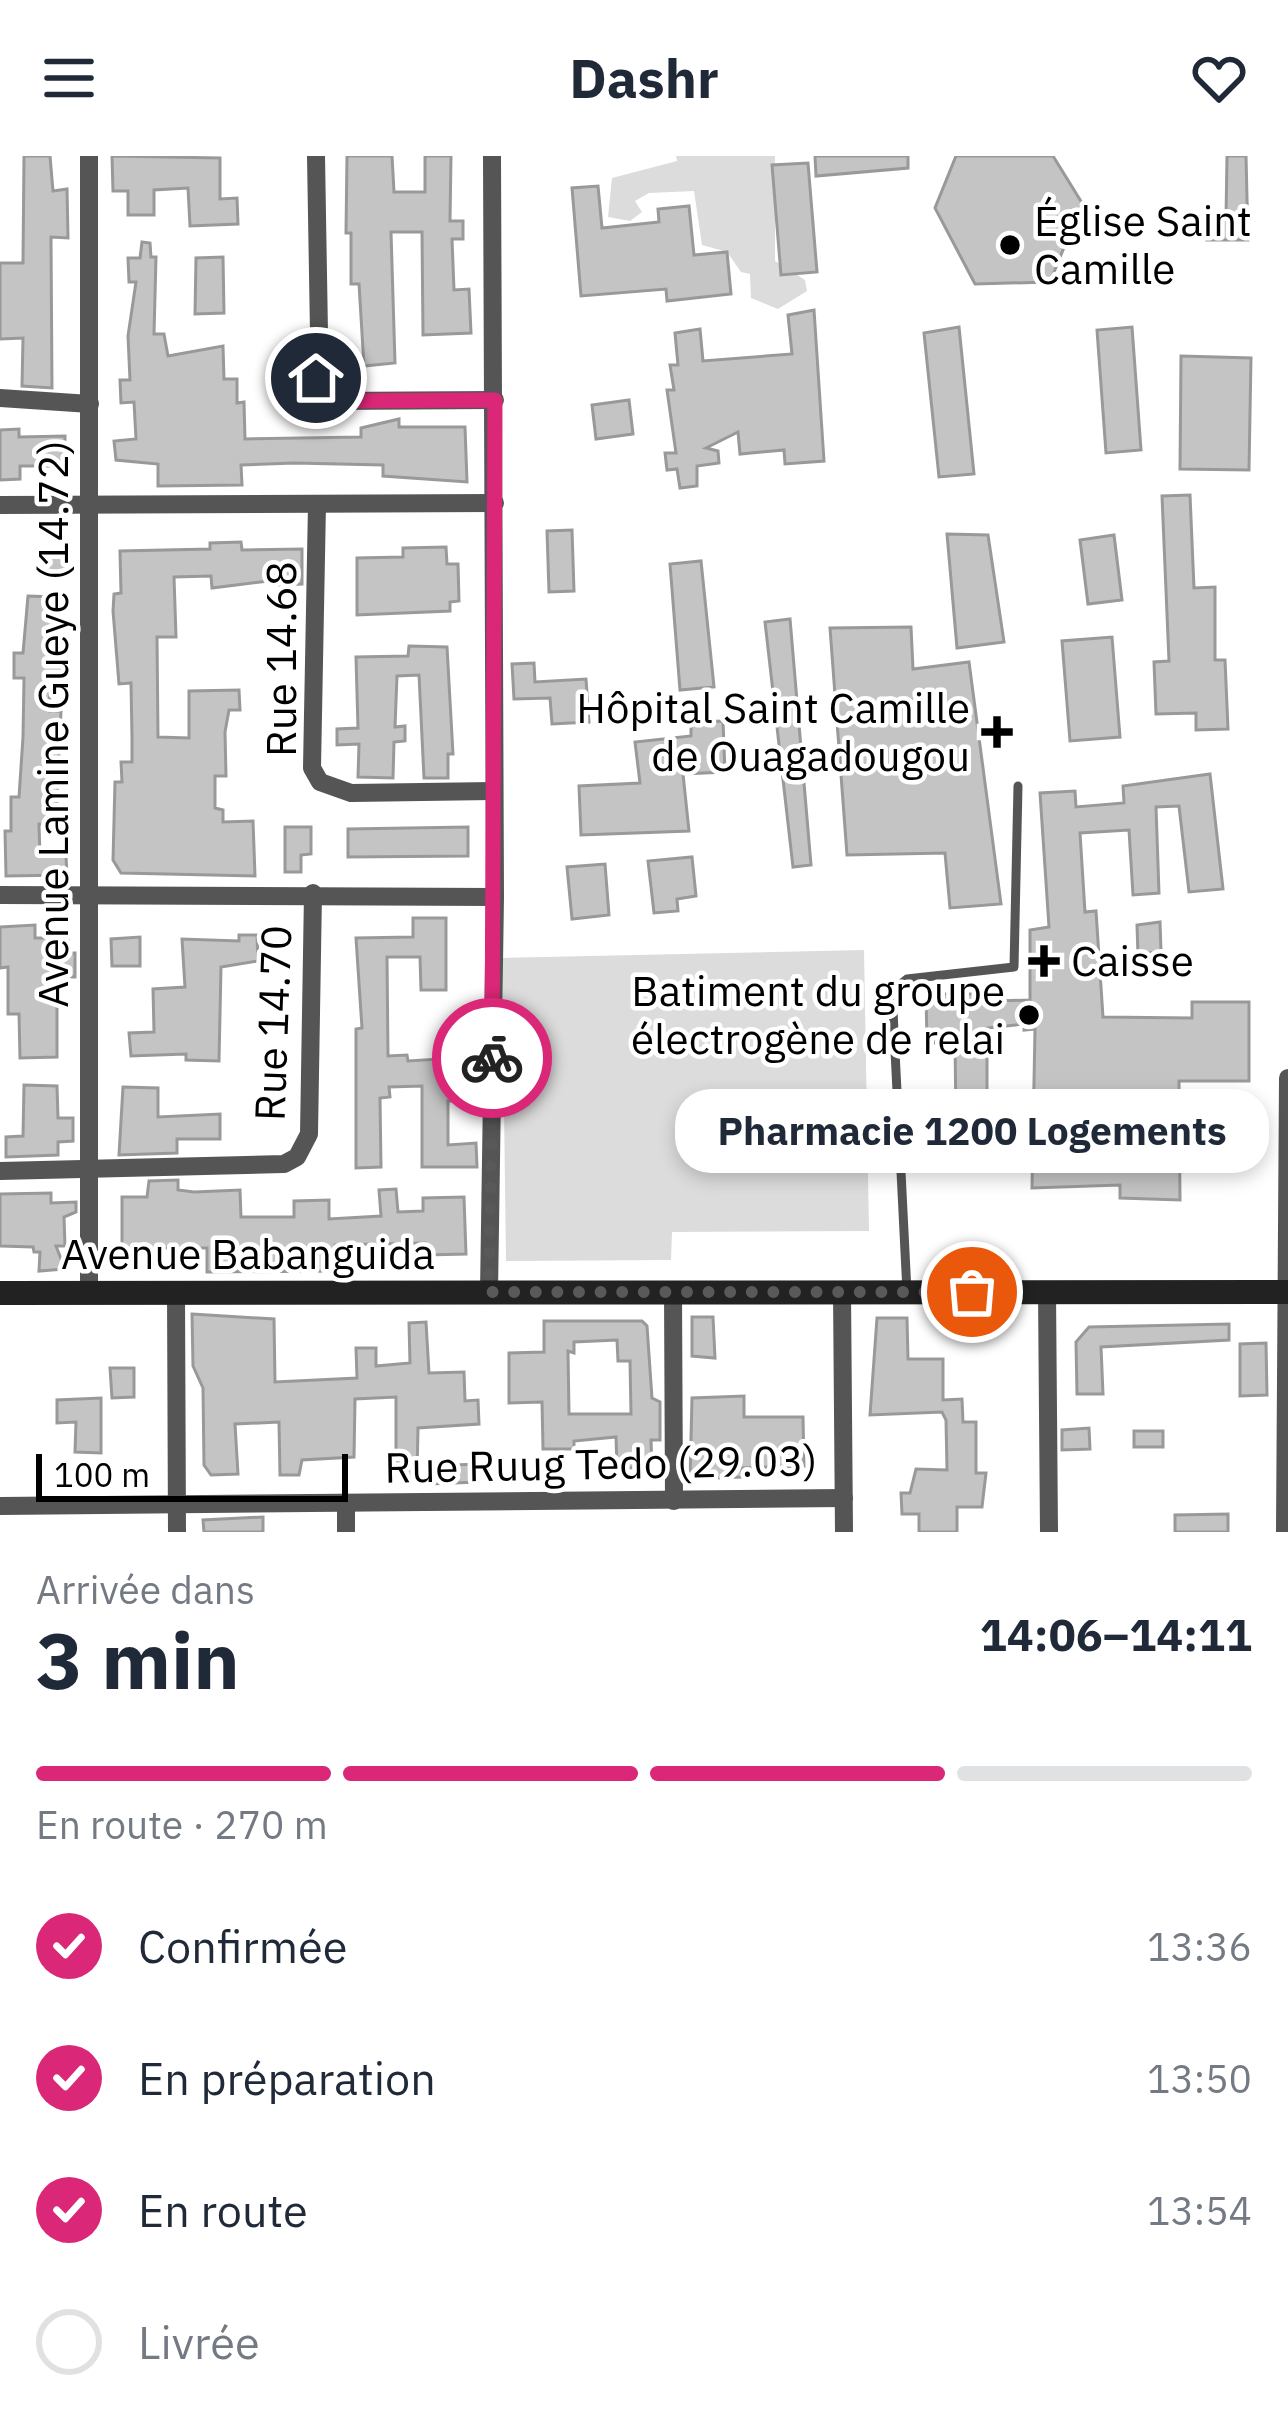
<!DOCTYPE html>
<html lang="fr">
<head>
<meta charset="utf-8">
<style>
  :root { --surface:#fff; --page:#f2f2f3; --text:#1f2937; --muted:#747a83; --line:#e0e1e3; --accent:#db2777 }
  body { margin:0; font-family:"IBM Plex Sans",sans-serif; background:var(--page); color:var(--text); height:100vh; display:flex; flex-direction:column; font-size:45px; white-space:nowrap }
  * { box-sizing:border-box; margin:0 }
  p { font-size:39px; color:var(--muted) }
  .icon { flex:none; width:66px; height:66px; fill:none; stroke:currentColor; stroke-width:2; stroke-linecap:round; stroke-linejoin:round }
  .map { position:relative; height:1376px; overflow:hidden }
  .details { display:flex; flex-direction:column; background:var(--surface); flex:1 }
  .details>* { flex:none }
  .scale { position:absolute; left:36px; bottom:30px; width:312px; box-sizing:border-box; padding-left:12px; border:6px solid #000; border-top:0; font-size:33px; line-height:42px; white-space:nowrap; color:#000; -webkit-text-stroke:9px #fff; paint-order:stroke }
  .pin { position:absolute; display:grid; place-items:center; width:102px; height:102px; color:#fff; margin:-51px; border:6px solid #fff; border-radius:50%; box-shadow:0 3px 12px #0007 }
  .courier { position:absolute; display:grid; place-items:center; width:120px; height:120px; margin:-60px; border:9px solid #db2777; border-radius:50%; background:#fff; color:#222; box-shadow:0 3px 15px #0007 }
  .bubble { position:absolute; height:84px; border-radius:36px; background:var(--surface); box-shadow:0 6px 18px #0003; font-size:39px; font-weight:800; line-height:84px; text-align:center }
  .overview em { font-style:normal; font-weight:800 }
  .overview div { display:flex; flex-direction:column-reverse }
  .overview { display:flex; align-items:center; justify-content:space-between; height:204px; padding:0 36px }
  h1 { font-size:78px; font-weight:800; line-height:90px }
  .bar { display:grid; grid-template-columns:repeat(4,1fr); gap:18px 12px; align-content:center; height:144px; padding:0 36px }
  .bar i { height:15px; border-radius:9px; background:var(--line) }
  .bar .on { background:var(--accent) }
  .bar p { grid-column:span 4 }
  ol { padding:0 36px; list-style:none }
  li { display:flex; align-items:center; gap:36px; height:132px }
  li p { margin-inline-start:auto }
  li .icon { padding:12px; border-radius:50%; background:var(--accent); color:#fff; stroke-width:4 }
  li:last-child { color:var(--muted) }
  li i { width:66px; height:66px; border:6px solid var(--line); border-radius:50% }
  header { display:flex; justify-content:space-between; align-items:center; height:156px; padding:0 36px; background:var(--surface); font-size:54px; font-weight:800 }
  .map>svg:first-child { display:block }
  .green { fill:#dcdcdc }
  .building { fill:#c4c4c4; stroke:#999; stroke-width:3; fill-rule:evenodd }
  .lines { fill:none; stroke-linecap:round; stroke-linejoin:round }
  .lane { stroke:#555; stroke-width:9 }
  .street { stroke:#555; stroke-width:18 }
  .secondary { stroke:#222; stroke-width:24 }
  .done { stroke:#595959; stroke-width:12; stroke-dasharray:0 21.6 }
  .route { stroke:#db2777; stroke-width:15 }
  .poi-dot { fill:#000; stroke:#fff; stroke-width:4.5 }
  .labels { text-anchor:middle; stroke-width:9; stroke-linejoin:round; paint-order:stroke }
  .poi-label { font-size:42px; fill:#000; stroke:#fff; text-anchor:start }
  .street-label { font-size:42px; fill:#000; stroke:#fff }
</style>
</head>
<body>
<header><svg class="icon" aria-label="menu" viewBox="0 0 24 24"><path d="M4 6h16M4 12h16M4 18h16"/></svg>Dashr<svg class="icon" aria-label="heart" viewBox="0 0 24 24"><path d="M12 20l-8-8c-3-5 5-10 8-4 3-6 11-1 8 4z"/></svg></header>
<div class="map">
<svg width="1288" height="1376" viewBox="0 0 1288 1376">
  <rect width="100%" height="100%" fill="#fff"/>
  <g class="green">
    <path d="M676 0H775V105L805 124 807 135 778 153 751 142 750 118 741 116 727 96 702 89 694 35 649 37 635 45 642 56 630 65 608 61 612 22 677 5Z"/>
    <path d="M864 794 869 1075 672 1076 671 1104 506 1105 502 802Z"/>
  </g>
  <g class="building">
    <path d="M24 0H50L53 35 67 33 68 82 51 81 52 232 22 230 23 182 0 183V107H23Z"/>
    <path d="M112 0 220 2V43L237 42 238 68 190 70 188 32 154 34V59H128V35H113Z"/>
    <path d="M347 0H392L394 36H425V0H451L450 65H463V83H452L454 134 469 133 471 177 423 179 422 76H391L395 207 364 210 359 128H351V77H346Z"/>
    <path d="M815 0H908V12L816 20Z"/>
    <path d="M956 0H1053L1082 47 1050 126 975 128 935 52Z"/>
    <path d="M1227 0H1246L1248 84H1207L1208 62H1226Z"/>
    <path d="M808 7 817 116 781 119 772 9Z"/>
    <path d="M598 30 602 72 659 66 658 53 689 50 694 99 727 96 731 138 667 145 666 133 581 140 572 32Z"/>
    <path d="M142 86 150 87 151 101H156L154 178H164L168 200 223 190 224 223H237V247L244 246 245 283 361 281V272L399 263V271H465L467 326 383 320V309L294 307 241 309 242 329 158 330V308L116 304 114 285 136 283 134 246 121 247 120 224H130L128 180 136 126H129L128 102H140Z"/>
    <path d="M223 101 224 157 195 158 196 102Z"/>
    <path d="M814 154 824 305 785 308 784 294 740 298 738 276 706 292 718 295 719 307 697 310V330L680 332 677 313 667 314 665 297H676L667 234H674L670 209H678L675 177 700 173 703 205 792 198 788 159Z"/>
    <path d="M959 171 974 318 939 321 924 177Z"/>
    <path d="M1132 171 1141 294 1106 297 1097 174Z"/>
    <path d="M1181 200 1251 202 1249 314 1180 313Z"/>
    <path d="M629 244 633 278 596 283 592 249Z"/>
    <path d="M19 273V281L65 280V310H20V323L0 324V274Z"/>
    <path d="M1190 339 1194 432 1215 431V504H1225L1228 573 1196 574V557L1156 558 1154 506 1169 505 1162 340Z"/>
    <path d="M572 374 574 435 549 436 547 375Z"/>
    <path d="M947 378 988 379 1004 486 957 492Z"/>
    <path d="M1114 379 1122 444 1088 448 1080 384Z"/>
    <path d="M241 386 242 394 302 393V428L277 429V424L212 432 211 420 174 421 176 481H157L158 581 189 582V535L239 534 240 554H229L225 576 226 620H215V652L223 654V666L253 665 255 720 121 717 113 704 115 626H122L121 606H132V582L131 527 119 528 113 455 114 438 121 437 120 395 210 393V387Z"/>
    <path d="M446 391 447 408H458L459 445 450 446V455L357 459V402L403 401V392Z"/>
    <path d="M48 393 69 394 68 420H47Z"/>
    <path d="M701 405 714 531 680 534 670 408Z"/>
    <path d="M28 440 54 441 53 500H67V522H49L50 555H61L56 668H39L40 700H66L67 719 6 720 5 675H11V641H19L23 581 24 522H14V497H23Z"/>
    <path d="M790 463 811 709 793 711 765 466Z"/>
    <path d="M911 471 913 513 969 506 1001 748 950 752 945 697 847 699 830 472Z"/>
    <path d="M1112 481 1120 581 1070 585 1062 485Z"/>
    <path d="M409 490 447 491 453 598H448V622H424L419 519 397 520 395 571 405 570V585L394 586 393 622 358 621 359 588 337 589V573L358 572 356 501 408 500Z"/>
    <path d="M534 507 535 526 586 523 589 566 552 568 550 542 514 543 512 508Z"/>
    <path d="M723 565 725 616 683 618 689 675 581 679 579 630 640 627 635 586 691 580V566Z"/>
    <path d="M1210 618 1223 733 1189 736 1179 650 1156 651 1159 737 1133 739 1129 674 1080 677 1085 756 1096 755 1103 861 1192 862V846H1249V925H1179L1180 1044 1120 1042V1029L1032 1032 1035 873 1024 874V868L987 872V979L996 978 995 1014H930V964L956 963 955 887H927L926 838H996V845L1030 844V774L1049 771 1040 637 1075 635 1076 651 1124 647 1123 630Z"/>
    <path d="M285 671H311V698L301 699V716H285Z"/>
    <path d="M468 671V700L348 701V673Z"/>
    <path d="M692 701 696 740 677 743 678 755 654 757 648 705Z"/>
    <path d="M605 708 609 759 572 763 567 711Z"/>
    <path d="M413 762H446V834H421L420 801H387L388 900 407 899 408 905 472 901V945H448V989L476 987 477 1011H422V930L389 931 390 941 380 942 381 1011 356 1012V873L362 872 356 782 413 781Z"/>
    <path d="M1160 766 1161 795 1138 799 1137 769Z"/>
    <path d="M35 769V782H68V797H75V821H57V901L20 902 19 858H8V811L0 812V771Z"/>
    <path d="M239 779H257L258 805 221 811 219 905 186 904V898L131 900 129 877 154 876 153 833 185 831 182 783 239 785Z"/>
    <path d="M140 781V810H112L111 783Z"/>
    <path d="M24 929 57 930 58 962H73V985L58 986V999L6 1001V981L23 980Z"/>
    <path d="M123 931 158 932V961L220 958V983H177V997L119 999Z"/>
    <path d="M178 1024V1034L194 1036 240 1034 241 1061H294V1045L329 1044V1063L381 1060 379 1034 396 1033 398 1056 423 1055V1042L464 1041 466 1098 426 1099 425 1087 335 1089V1115L207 1116V1092H122V1041H147L149 1025Z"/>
    <path d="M51 1037V1047L76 1046V1056L64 1061 65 1090H56L65 1113 39 1115 40 1096H34L33 1091 0 1090V1038Z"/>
    <path d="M192 1158 274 1163 275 1226 357 1222 356 1192H376V1210L410 1207 409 1167 426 1166 429 1217 464 1216 465 1245 478 1244 479 1268 418 1272 417 1319H396V1241L355 1243 354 1301 302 1304 299 1319H280L279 1266 235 1268 238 1318 211 1319 204 1309 203 1232 193 1210Z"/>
    <path d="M692 1161H713L715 1202 692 1200Z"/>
    <path d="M877 1162H907L908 1203H943V1244L962 1243 963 1266H976V1317H986L982 1351H957V1376H919V1358H902L901 1337H910L916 1313 947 1314 946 1264 942 1256 870 1259Z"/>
    <path d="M544 1165H642L647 1170 652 1242 660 1246V1284H651L652 1310 617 1313 616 1281 574 1285V1293H543L542 1246 509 1247V1197L544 1196ZM617 1184 618 1205H630L631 1258H569L568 1195 574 1197V1186Z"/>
    <path d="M1229 1168V1184L1101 1191 1103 1238H1077L1076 1186 1089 1171Z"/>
    <path d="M1266 1187 1267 1239 1240 1240V1188Z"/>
    <path d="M110 1212H134V1241L112 1242Z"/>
    <path d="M744 1240V1261H803L804 1310 742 1312V1321L690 1323 692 1242Z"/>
    <path d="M101 1242V1297L75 1296 76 1266 57 1267V1244Z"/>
    <path d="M1089 1272 1090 1293 1062 1294V1274Z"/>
    <rect x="1134" y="1275" width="29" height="16"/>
    <path d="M477 1308 478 1326 430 1328V1310Z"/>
    <path d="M1228 1358V1376H1175V1359Z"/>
    <path d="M263 1361V1376H204L203 1364Z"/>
  </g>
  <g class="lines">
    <path class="lane" d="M907 1136 892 835 907 823 1014 811 1018 630"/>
    <g class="street">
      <path d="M316 0 320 236 329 245 495 244"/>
      <path d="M0 242 90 248"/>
      <path d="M317 348 312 612 320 626 351 637 493 635"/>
      <path d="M0 349 495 347"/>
      <path d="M0 739 495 741"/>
      <path d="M0 1015 284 1008 297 1001 309 978 313 737"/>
      <path d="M489 1136 495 741 492 0"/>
      <path d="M673 1136 674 1345"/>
      <path d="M842 1136 844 1376"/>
      <path d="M1047 1136 1049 1376"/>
      <path d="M89 1137V0"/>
      <path d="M176 1137 177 1376"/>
      <path d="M346 1347V1376"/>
      <path d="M0 1350 844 1342"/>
      <path d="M1285 1376 1288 922"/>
    </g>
    <path class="secondary" d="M0 1137 1288 1136"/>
  </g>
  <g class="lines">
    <path class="done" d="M492 902 489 1136H972"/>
    <path class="route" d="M316 222 329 245 495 244 492 902"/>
  </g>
  <g class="poi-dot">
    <circle cx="1010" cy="89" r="12"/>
    <path d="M991 558h12v12h12v12h-12v12h-12v-12h-12v-12h12z"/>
    <path d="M1038 787h12v12h12v12h-12v12h-12v-12h-12v-12h12z"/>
    <circle cx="1029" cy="859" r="12"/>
  </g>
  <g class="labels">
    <g class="poi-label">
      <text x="1034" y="80">Église Saint<tspan x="1034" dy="48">Camille</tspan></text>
      <text x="970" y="567" text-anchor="end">Hôpital Saint Camille<tspan x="970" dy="48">de Ouagadougou</tspan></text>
      <text x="1071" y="820">Caisse</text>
      <text x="1005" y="850" text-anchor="end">Batiment du groupe<tspan x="1005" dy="48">électrogène de relai</tspan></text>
    </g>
    <g class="street-label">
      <text transform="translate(281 503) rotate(-90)" y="15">Rue 14.68</text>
      <text transform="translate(53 568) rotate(-90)" y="15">Avenue Lamine Gueye (14.72)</text>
      <text transform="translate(273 867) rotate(-88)" y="15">Rue 14.70</text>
      <text x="248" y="1113">Avenue Babanguida</text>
      <text transform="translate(601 1308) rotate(-1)" y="15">Rue Ruug Tedo (29.03)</text>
    </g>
  </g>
</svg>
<div class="scale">100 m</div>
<div class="pin" style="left:972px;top:1136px;background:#ea580c"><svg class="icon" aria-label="bag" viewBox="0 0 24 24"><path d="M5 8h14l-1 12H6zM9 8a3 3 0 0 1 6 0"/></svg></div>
<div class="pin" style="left:316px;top:222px;background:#1f2937"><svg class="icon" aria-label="home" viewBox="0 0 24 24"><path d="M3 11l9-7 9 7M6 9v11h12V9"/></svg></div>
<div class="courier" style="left:492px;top:902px"><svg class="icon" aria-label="bike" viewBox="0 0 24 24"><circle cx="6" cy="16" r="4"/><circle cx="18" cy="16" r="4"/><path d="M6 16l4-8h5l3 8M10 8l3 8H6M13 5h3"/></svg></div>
<div class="bubble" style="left:675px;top:933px;width:594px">Pharmacie 1200 Logements</div>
</div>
<section class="details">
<div class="overview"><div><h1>3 min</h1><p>Arrivée dans</p></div><em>14:06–14:11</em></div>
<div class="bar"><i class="on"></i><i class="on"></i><i class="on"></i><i></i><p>En route · 270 m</p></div>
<ol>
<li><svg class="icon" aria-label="check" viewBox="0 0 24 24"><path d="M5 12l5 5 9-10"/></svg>Confirmée<p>13:36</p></li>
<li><svg class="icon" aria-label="check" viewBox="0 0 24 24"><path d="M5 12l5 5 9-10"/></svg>En préparation<p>13:50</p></li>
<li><svg class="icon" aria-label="check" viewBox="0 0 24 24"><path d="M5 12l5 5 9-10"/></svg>En route<p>13:54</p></li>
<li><i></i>Livrée</li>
</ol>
</section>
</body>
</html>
